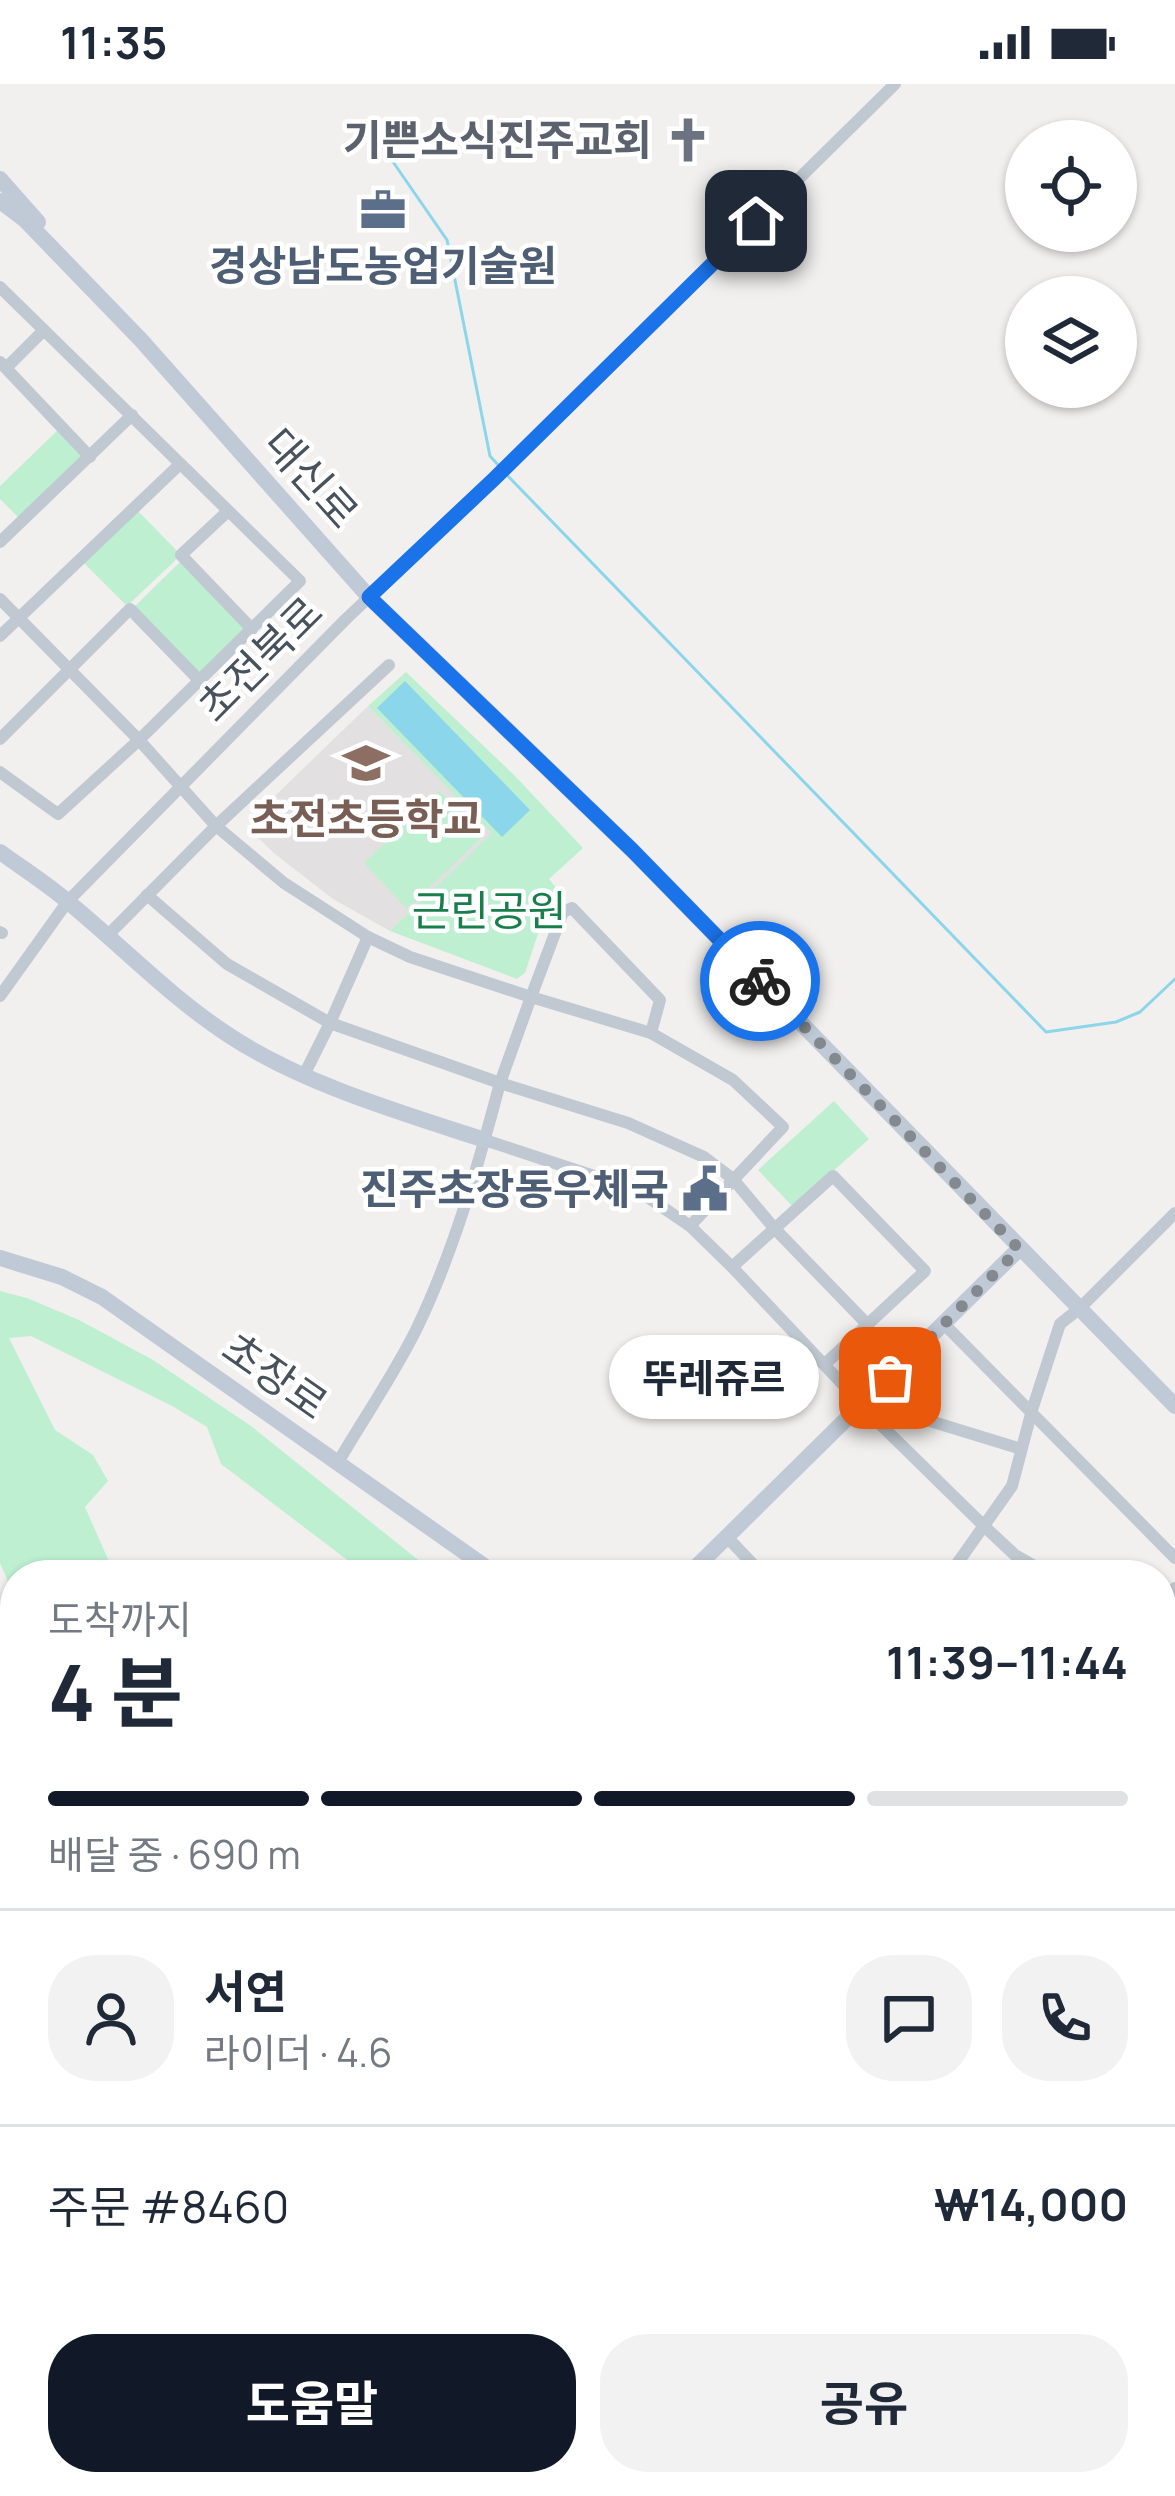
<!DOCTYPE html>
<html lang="ko">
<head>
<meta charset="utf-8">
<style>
  :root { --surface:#fff; --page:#f2f2f3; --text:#1f2937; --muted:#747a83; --line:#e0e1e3; --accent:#111827 }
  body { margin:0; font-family:Manrope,"Noto Sans KR",sans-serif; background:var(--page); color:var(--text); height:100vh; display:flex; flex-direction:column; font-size:45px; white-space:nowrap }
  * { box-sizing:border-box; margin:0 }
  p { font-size:39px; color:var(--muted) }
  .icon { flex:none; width:66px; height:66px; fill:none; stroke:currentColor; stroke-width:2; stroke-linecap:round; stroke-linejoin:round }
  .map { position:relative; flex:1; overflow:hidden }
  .panel { position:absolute; left:0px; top:1476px; width:1176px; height:936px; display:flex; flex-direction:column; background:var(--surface); border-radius:48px 48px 0 0; box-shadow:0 3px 9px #0004 }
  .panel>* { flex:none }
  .controls { position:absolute; left:1005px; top:36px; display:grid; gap:24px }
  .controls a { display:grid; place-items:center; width:132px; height:132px; border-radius:50%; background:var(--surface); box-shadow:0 3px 9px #0004; font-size:60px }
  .pin { position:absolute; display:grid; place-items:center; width:102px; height:102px; color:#fff; margin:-51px; border-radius:24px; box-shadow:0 6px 18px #0006 }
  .courier { position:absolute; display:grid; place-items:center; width:120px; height:120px; margin:-60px; border:9px solid #1a73e8; border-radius:50%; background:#fff; color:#222; box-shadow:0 3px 15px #0007 }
  .bubble { position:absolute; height:84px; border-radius:42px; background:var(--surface); box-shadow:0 3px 9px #0004; font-size:39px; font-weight:700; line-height:84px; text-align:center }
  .head em { font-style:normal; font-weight:700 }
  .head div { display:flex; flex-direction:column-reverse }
  .head { display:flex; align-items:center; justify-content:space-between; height:204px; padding:0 48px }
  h1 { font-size:78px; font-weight:700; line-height:90px }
  .bar { display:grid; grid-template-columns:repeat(4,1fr); gap:18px 12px; align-content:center; height:144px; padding:0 48px }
  .bar i { height:15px; border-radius:9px; background:var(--line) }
  .bar .active { background:var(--accent) }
  .bar p { grid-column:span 4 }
  .line { display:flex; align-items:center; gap:30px; padding:0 48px; border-top:3px solid var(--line) }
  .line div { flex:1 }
  .round { display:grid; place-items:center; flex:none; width:126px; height:126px; border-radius:48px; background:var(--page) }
  .cta { display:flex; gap:24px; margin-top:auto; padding:24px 48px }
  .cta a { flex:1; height:138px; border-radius:48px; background:var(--accent); color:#fff; font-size:48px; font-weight:700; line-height:138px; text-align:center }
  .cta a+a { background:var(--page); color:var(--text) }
  .status { display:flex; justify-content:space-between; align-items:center; height:84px; padding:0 60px; background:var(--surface); direction:ltr }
  .status svg { height:33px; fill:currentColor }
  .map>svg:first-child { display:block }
  .education { fill:#e2e0e1 }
  .green { fill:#beefd1 }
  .water { fill:#8bd6eb }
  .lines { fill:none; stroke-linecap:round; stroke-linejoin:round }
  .stream { stroke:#8bd6eb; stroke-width:3 }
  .street { stroke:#c0c9d1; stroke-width:12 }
  .secondary { stroke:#c0cad6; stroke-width:16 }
  .done { stroke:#83898f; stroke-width:12; stroke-dasharray:0 21.6 }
  .route { stroke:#1a73e8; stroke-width:15 }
  .labels { text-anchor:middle; stroke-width:9; stroke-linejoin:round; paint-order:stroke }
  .worship-label { font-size:42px; font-weight:bold; fill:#5b616d; stroke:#fff; text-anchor:end }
  .service-label { font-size:42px; font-weight:bold; fill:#4e5e75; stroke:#fff }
  .street-label { font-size:42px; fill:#47525c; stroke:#fff }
  .education-label { font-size:42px; font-weight:bold; fill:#785e54; stroke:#fff }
  .park-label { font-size:42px; fill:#187e4c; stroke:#fff }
</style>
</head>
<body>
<div class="status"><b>11:35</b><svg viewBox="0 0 49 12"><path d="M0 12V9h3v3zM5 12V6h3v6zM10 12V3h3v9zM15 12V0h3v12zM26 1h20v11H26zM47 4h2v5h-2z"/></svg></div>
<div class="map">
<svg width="1175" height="2412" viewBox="0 0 1175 2412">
  <rect width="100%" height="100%" fill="#f2efef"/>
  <path class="education" d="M368 622 493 749 390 847 333 815 275 770 250 746 251 735Z"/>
  <g class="green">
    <path d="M60 344 88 372 22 437 0 415V402Z"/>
    <path d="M135 424 181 471 127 522 81 476Z"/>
    <path d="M180 478 244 545 200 590 134 523Z"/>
    <path d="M406 588 514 691 583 764 549 795 556 804 550 813 525 889 517 895 390 847 492 749 368 622Z"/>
    <path d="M439 707 483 752 407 825 364 779Z"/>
    <path d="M834 1017 869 1055 793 1123 758 1086Z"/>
    <path d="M0 1207 27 1214 79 1236 153 1276 251 1342 437 1491H367L221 1380 207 1343 174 1323 31 1252 9 1254 55 1346 93 1371 108 1397 85 1423 115 1491H15V1514L0 1479Z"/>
    <path d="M0 1661 15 1669V2066L0 2068Z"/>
    <path d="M0 2098 15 2104 13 2144 15 2397H871L884 2412H0Z"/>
    <path d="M1161 2103H1163L1169 2120 1175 2123V2299L1170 2304 1161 2338Z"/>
  </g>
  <path class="water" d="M405 597 530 726 502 753 377 624Z"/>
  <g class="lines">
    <g class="stream">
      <path d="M373 49 447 156 490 372 500 383"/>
      <path d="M506 390 1046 948 1116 938 1140 928 1175 895"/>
    </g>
    <g class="street">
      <path d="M0 203 300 497 139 656 58 730 0 688"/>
      <path d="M0 278 90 373"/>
      <path d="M6 284 44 246"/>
      <path d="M228 427 181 471 252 545"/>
      <path d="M0 458 132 331"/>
      <path d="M0 515 139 656 216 742 284 799 368 853 410 873 531 913 500 999 628 1039 704 1073 733 1095 774 1144 868 1241"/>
      <path d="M0 552 179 381"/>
      <path d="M0 655 130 525 200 597"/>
      <path d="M147 811 227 880 330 939 368 853"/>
      <path d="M572 824 660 916 651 949 531 913 563 828Z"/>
      <path d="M0 848 2 849"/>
      <path d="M107 852 216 742 389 581"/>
      <path d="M0 912 68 817 346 535 494 395 895 0"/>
      <path d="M651 949 733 996 783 1043 690 1142"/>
      <path d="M304 991 330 939 500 999C478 1082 454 1167 417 1244 394 1291 363 1335 337 1380"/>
      <path d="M485 1056 594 1092 649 1114 690 1142 732 1183 882 1342 985 1443 1015 1471 1050 1491"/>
      <path d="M732 1183 833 1092 925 1187 825 1280"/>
      <path d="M944 1240 1175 1474"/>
      <path d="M882 1342 895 1329H904L1021 1365"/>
      <path d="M727 1453 763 1491"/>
      <path d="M949 1491 1012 1402 1032 1326 1060 1240 1080 1224 1175 1129"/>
      <path d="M1161 1519 1175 1504"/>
      <path d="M1161 1552 1175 1559"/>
      <path d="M1161 1814 1175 1824"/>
      <path d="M1161 1873 1172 1859"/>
      <path d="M1161 1885 1175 1899"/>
    </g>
    <g class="secondary">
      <path d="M0 95 38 138"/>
      <path d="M0 117 25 136 141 256 369 513 632 766 1175 1322"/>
      <path d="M0 768C22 784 46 799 67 817 122 862 170 913 230 952 303 1000 402 1029 485 1056"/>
      <path d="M0 1174 62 1193 102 1213 497 1491"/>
      <path d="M688 1491 1019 1165"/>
      <path d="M1161 2392 1175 2389"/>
      <path d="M1069 2412 1139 2397"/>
    </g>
  </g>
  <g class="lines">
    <path class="done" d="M760 897 1019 1165 890 1294"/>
    <path class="route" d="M756 137 494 395 369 513 632 766 760 897"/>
  </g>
  <defs>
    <g id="church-bare" transform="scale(3.6)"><path d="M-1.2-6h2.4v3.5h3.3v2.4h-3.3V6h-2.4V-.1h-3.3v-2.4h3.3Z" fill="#6b7280" stroke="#fff" stroke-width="2.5" paint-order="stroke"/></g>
    <g id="office-bare" transform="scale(3.6)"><path d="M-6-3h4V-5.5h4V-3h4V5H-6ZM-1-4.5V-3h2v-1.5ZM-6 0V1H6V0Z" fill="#5c6f8a" stroke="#fff" stroke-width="2.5" paint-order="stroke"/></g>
    <g id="school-bare" transform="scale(3.6)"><path d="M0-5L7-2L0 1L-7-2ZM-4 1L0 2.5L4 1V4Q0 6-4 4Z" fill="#8d6e63" stroke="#fff" stroke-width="2.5" paint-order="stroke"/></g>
    <g id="civic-bare" transform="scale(3.6)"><path d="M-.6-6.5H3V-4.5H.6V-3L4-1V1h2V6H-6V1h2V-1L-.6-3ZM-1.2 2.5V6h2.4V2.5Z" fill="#5c6f8a" stroke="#fff" stroke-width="2.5" paint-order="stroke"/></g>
  </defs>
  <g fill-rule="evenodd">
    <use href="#church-bare" x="688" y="56"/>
    <use href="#office-bare" x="383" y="126"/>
    <use href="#school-bare" x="366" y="679"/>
    <use href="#civic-bare" x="705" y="1105"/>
  </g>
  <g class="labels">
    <g class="worship-label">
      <text x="652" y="71">기쁜소식진주교회</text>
    </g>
    <g class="service-label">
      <text x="383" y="197">경상남도농업기술원</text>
      <text x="669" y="1120" text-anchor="end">진주초장동우체국</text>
    </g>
    <g class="street-label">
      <text transform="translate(311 394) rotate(48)" y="15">대신로</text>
      <text transform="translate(260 575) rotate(-45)" y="15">초전북로</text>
      <text transform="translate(275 1292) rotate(35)" y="15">초장로</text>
    </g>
    <g class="education-label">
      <text x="366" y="750">초전초등학교</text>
    </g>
    <g class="park-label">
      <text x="489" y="842">근린공원</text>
    </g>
  </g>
</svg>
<div class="controls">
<a><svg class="icon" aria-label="locate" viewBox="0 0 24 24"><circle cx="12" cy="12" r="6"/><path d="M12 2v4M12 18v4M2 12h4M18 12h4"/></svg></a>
<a><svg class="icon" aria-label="layers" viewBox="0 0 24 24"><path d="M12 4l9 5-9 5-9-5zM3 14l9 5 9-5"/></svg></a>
</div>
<div class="pin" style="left:890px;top:1294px;background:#ea580c"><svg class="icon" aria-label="bag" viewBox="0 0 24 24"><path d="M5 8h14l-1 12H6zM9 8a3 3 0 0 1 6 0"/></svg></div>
<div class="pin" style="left:756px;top:137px;background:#1f2937"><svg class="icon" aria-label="home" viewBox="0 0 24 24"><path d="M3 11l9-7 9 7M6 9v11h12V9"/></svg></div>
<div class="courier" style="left:760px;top:897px"><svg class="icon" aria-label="bike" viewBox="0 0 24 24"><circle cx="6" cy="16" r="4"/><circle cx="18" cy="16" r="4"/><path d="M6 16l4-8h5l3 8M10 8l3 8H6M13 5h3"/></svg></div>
<div class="bubble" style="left:609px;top:1251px;width:210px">뚜레쥬르</div>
<section class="panel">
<div class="head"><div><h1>4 분</h1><p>도착까지</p></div><em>11:39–11:44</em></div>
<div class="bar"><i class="active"></i><i class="active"></i><i class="active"></i><i></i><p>배달 중 · 690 m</p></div>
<div class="line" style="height:216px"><a class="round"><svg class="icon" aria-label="person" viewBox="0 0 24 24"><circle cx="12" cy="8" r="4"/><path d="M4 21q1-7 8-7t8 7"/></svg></a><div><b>서연</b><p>라이더 · 4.6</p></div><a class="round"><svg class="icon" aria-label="chat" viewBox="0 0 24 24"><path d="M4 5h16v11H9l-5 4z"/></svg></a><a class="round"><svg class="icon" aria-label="phone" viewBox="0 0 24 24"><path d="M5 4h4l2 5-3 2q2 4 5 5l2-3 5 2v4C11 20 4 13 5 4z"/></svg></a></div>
<div class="line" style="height:156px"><div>주문 #8460</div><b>₩14,000</b></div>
<div class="cta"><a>도움말</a><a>공유</a></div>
</section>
</div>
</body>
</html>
